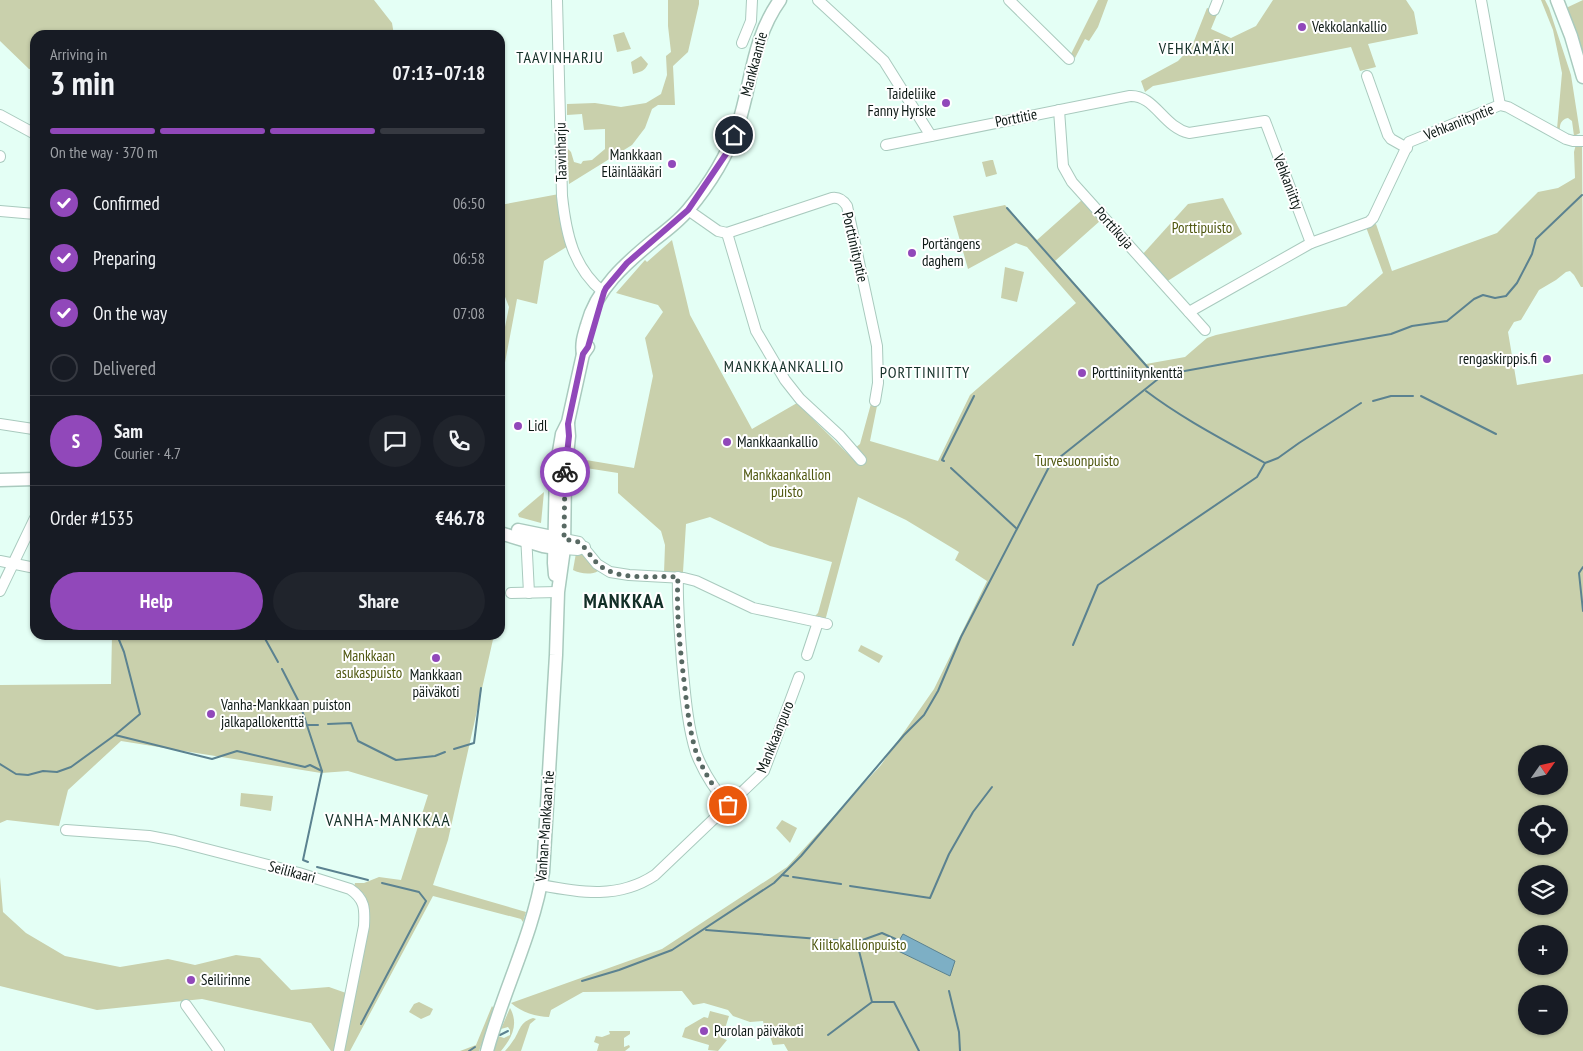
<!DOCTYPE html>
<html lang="en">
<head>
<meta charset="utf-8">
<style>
  :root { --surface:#171b24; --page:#20242c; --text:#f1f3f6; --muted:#9ea1a6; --line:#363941; --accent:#9148ba }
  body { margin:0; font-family:"PT Sans Narrow",sans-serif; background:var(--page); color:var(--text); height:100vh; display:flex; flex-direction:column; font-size:19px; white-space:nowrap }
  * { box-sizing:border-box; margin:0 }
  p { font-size:16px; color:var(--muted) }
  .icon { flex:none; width:28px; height:28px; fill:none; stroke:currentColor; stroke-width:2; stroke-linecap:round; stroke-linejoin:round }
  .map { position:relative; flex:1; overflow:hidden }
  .sheet { position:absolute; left:30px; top:30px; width:475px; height:610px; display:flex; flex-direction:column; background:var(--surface); border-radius:15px; box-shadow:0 1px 4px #0004 }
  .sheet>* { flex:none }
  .needle { width:32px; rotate:56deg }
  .fabs { position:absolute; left:1518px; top:745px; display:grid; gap:10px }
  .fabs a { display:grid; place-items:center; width:50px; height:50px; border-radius:50%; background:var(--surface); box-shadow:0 1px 4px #0004; font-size:25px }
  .pin { position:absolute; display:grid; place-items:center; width:42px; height:42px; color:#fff; margin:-21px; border:2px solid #fff; border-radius:50%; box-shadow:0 1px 5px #0007 }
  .courier { position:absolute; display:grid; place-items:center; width:50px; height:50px; margin:-25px; border:4px solid #9148ba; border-radius:50%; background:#fff; color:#222; box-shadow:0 1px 6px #0007 }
  .overview em { font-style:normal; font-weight:600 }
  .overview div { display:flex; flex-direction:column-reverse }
  .overview { display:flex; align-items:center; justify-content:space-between; height:85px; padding:0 20px }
  h1 { font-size:32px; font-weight:600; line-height:38px }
  .bar { display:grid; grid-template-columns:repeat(4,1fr); gap:8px 5px; align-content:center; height:60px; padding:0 20px }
  .bar i { height:6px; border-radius:4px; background:var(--line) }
  .bar .selected { background:var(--accent) }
  .bar p { grid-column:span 4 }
  .line { display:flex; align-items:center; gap:12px; padding:0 20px; border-top:1px solid var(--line) }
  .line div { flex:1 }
  .round { display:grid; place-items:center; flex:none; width:52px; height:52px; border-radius:26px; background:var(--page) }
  ol { padding:0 20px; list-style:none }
  li { display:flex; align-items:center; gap:15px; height:55px }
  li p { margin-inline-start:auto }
  li .icon { padding:5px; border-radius:50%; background:var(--accent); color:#fff; stroke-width:4 }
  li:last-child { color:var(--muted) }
  li i { width:28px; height:28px; border:2px solid var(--line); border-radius:50% }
  .primary-button { display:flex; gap:10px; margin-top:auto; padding:10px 20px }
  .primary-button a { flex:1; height:58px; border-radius:30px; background:var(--accent); color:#fff; font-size:20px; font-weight:600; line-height:58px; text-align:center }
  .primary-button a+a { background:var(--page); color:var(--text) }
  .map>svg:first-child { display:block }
  .green { fill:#c9d0ac; fill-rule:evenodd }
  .water { fill:#7dafc5; stroke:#5b8290 }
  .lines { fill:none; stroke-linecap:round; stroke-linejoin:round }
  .stream { stroke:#5b8290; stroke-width:2 }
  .minor-casing { stroke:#a9cabe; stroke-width:12 }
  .major-casing { stroke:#a9cabe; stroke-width:15 }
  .minor { stroke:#fff; stroke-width:10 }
  .major { stroke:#fff; stroke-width:12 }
  .done { stroke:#586963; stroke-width:5; stroke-dasharray:0 9 }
  .route { stroke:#9148ba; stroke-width:6 }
  .poi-dot { fill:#9148ba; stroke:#fff; stroke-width:2 }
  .labels { text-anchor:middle; stroke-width:4; stroke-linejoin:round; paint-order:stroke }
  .poi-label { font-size:15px; fill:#0c1814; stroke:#fff; text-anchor:start }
  .street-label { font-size:15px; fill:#0c1814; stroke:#fff }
  .park-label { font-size:15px; fill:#4e560e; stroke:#fff }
  .neighbourhood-label { font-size:16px; letter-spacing:1px; fill:#132f27; stroke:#fff }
  .quarter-label { font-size:18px; letter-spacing:1px; fill:#132f27; stroke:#fff }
  .district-label { font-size:20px; font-weight:bold; letter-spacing:1px; fill:#132f27; stroke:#fff }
</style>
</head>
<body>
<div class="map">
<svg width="1583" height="1051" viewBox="0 0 1583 1051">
  <rect width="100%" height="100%" fill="#e4fff5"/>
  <g class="green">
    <path d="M0 0H374L392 23 394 35H35V70L29 69 0 41Z"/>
    <path d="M668 0H699V4L688 52 673 66 675 105H658L652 109 645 128 632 145 569 184 567 148 571 152 574 162 581 164 583 161 592 160 605 149V129L584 130 582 114 567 115V104L595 103 621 107 646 103 661 94 667 75 666 56 671 52 668 26Z"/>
    <path d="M1098 0H1108L1098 27 1089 41 1085 39 1075 58 1071 54Z"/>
    <path d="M1273 0H1406L1414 12 1418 34 1368 44 1376 67 1360 71 1351 47 1153 86 1145 92 1141 81 1178 61 1192 46 1207 8 1218 12 1211 29 1231 38 1256 26Z"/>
    <path d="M1541 0H1545L1549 8 1571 75 1580 133 1574 136 1572 121 1568 118C1562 119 1559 124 1560 131L1557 129 1562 73 1553 30Z"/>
    <path d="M1583 0V61L1566 8Z"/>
    <path d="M624 32 631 49 617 52 613 35Z"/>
    <path d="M641 56 648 64C645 71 640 72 633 74L631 62Z"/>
    <path d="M1582 143 1583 287H1581L1574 275 1570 271 1566 272 1556 280 1539 290 1521 320 1514 322 1508 332 1517 385 1583 374V1051H788L784 1044 773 1045 769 1033 766 1034 763 1021 750 1022 733 1016 728 1010 704 1003 693 1005 682 991 583 992 551 1010 549 1017C537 1017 521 1012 511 1003L662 949 787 867 881 765 934 689 987 581 955 560 959 552 906 520 858 497 825 621 814 617 818 613 832 562 770 546 710 517 686 524 683 572 664 573 665 545 661 531 618 493V473L573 466 574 458 634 468 653 376 645 338 663 312 658 305 616 293 645 260 647 262 672 240 690 315 752 429 797 403 855 461V448L860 444 872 400 878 401 870 441 938 461 970 395 1076 303 1027 247 1016 243 968 269 953 216 1005 205 1037 240 1083 199 1101 220 1055 261 1146 364 1185 357 1207 338 1216 335 1346 306 1383 273 1366 227 1376 224 1392 271 1497 233 1538 192 1558 188 1575 178 1574 152 1576 144ZM1526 754H1559V786H1526ZM1526 814H1559V846H1526ZM1526 874H1559V906H1526ZM1526 934H1559V966H1526ZM1526 994H1559V1026H1526Z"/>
    <path d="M991 160H993L997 174 986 177 982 162Z"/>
    <path d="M559 194 568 246 544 261 537 304 517 299 500 389V352L509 307 500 284V205Z"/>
    <path d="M1223 198 1242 234 1166 282 1142 255 1188 204Z"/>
    <path d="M1005 267 1024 272 1017 302 1001 298Z"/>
    <path d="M544 492 541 523 519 517 518 514Z"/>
    <path d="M576 553 585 554 599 569 598 571C592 575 580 574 573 570Z"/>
    <path d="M112 635H494L448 840 433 885 526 912 523 922 521 919 433 896 350 1051H343L369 911 364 894 354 887 355 883H364L379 877 401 880 428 795 348 771 321 773 121 741 68 790 59 826 7 820 0 823V685L111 684Z"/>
    <path d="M861 645 883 656 879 663 858 651Z"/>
    <path d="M241 793 273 796 271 811 240 806Z"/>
    <path d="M782 820 797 828 790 843 776 828Z"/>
    <path d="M0 877 3 912 26 933 65 956 120 967 168 959 195 965 236 955 260 958 291 990 329 987 346 993 334 1051H331L311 1023 202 999 97 1010 0 986Z"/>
    <path d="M419 1002 433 1009 430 1015 421 1019 409 1012 414 1004Z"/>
    <path d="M492 1006 494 1009 479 1051H460L476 1045Z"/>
    <path d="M510 1008C519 1024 512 1038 501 1051H494L498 1036 504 1038 510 1035V1030L508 1027 501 1029Z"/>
    <path d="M710 1011 729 1016 722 1038 727 1040 718 1051 708 1050 709 1045 682 1037 685 1028 704 1017 708 1018Z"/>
    <path d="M533 1018 536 1019 530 1024 521 1051H505C509 1047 512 1042 515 1038 521 1027 521 1022 533 1018Z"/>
    <path d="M609 1031H630V1034L624 1038V1047L629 1045 630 1047 625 1051H597L599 1044 594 1042 596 1036 602 1037 610 1034Z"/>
  </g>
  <path class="water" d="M903 934 955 961 950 976 894 949Z"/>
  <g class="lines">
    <g class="stream">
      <path d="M1007 208 1158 379"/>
      <path d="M1146 391C1183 419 1224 440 1265 463L1278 458 1299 443 1361 403"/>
      <path d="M1421 396 1496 434"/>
      <path d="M1373 401 1391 396H1413"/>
      <path d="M944 461 942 460 974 396"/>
      <path d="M951 468 1016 528"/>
      <path d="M1583 567 1579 573 1583 611"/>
      <path d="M263 635 278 662"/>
      <path d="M1073 645 1098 585 1257 477 1265 463"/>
      <path d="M282 669 300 704 322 771 303 860 308 862"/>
      <path d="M328 724 351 723 358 741 396 760 435 756 445 752"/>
      <path d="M307 725H318"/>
      <path d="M115 735 212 759 237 751 305 767 310 765 322 771"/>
      <path d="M454 749 474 743 481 688"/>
      <path d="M0 764 16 774 28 775 43 771 57 772 71 767 115 735 140 714 124 652 117 635"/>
      <path d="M317 867 368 880"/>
      <path d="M782 875 788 876"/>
      <path d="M793 877 841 884"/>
      <path d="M850 886 930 898 949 854 973 812 992 787"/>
      <path d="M706 930 857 942 882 933 900 941"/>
      <path d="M582 981 619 970 672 950 774 883 801 856 904 735 924 715 938 691 961 637 1050 465 1158 379 1179 372 1391 334 1412 326 1447 321 1474 299 1483 295 1495 298 1506 296 1517 283 1532 254 1536 239 1582 195"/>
      <path d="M949 991 959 1032 960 1051"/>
      <path d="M872 1002H894L919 1051"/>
      <path d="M361 1024 426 901 419 892 382 883"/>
      <path d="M500 1035 508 1031"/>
      <path d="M828 1035 872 1002 857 943"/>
      <path d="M469 1051 475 1047"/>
    </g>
    <g class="minor-casing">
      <g id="minor">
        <path d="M557 0 562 196C566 234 573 267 603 292"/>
        <path d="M818 0 884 61 931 136 1130 96C1155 95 1163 127 1189 133L1265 121 1311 243"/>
        <path d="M1009 0 1069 59"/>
        <path d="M1481 0 1500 105"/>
        <path d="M1214 10 1218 0"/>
        <path d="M742 43 751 21 752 0"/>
        <path d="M1367 76 1388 135 1391 139 1407 148"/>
        <path d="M1059 110 1063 166 1072 182 1205 330"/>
        <path d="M0 115 35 134"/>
        <path d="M886 145 931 136"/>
        <path d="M0 157V156"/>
        <path d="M688 210 718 231 727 233 832 198C839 197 843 200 847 206L877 346 878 383 875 401"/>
        <path d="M0 211 35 214"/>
        <path d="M727 233 756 331 785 380 800 399 840 436 861 460"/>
        <path d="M1189 312 1311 243 1369 222 1373 218 1409 142 1500 105 1508 107 1566 139 1573 141H1583"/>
        <path d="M0 424 33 429 35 431"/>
        <path d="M526 534 529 593"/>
        <path d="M564 539 579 542 597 564 610 572 629 575 684 578 696 581 753 608 827 624"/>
        <path d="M564 549 578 550 585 547"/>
        <path d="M0 561 35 568"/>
        <path d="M678 577C677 605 680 634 682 662 685 692 687 724 696 753 703 771 715 790 728 805"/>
        <path d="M0 591 35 518"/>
        <path d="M511 593 558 592"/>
        <path d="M807 655 818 622"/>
        <path d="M66 830 149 836 175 841 299 873 350 889C365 899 365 909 364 926L339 1051"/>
        <path d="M541 885C581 893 619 899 655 875L764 771 799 677"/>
        <path d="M186 1005 219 1051"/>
      </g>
    </g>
    <g class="major-casing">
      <g id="major">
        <path d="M1557 0 1571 36 1583 77"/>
        <path d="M583 354C581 344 584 335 587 325 596 289 626 263 654 240 666 231 678 222 688 210 709 185 727 156 738 125 752 82 752 39 780 0"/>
        <path d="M0 480 35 479"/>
        <path d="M518 530 562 539"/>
        <path d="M500 533 543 546 562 549"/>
        <path d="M555 575 554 563 556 469 562 434 568 422 583 354 588 347"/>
        <path d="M487 1051C503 991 533 934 543 872L556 655 558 592 564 549 565 475 569 436 568 424"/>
      </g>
    </g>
    <use href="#minor" class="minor"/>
    <use href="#major" class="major"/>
  </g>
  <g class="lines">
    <path class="done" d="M565 472 564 539 579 542C586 548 591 557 597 563 616 582 653 575 678 577 676 612 680 647 684 681 687 705 689 729 696 752 703 771 715 790 728 805"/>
    <path class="route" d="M565 472 569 436 568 424 583 354 588 347 604 292 606 288 627 263 688 210 726 154 734 135"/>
  </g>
  <g class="poi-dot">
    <circle cx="1302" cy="27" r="5"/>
    <circle cx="946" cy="103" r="5"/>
    <circle cx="672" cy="164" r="5"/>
    <circle cx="912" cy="253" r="5"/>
    <circle cx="1547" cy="359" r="5"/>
    <circle cx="1082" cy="373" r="5"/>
    <circle cx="518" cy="426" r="5"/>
    <circle cx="727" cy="442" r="5"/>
    <circle cx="436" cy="658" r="5"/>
    <circle cx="211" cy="714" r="5"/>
    <circle cx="191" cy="980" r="5"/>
    <circle cx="704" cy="1031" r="5"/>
  </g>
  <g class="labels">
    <g class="poi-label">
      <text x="1312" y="32">Vekkolankallio</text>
      <text x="936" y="99" text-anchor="end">Taideliike<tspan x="936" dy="17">Fanny Hyrske</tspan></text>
      <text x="662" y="160" text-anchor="end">Mankkaan<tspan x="662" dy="17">Eläinlääkäri</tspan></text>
      <text x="922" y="249">Portängens<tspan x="922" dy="17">daghem</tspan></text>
      <text x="1537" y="364" text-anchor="end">rengaskirppis.fi</text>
      <text x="1092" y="378">Porttiniitynkenttä</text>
      <text x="528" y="431">Lidl</text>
      <text x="737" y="447">Mankkaankallio</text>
      <text x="436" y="680" text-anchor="middle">Mankkaan<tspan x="436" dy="17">päiväkoti</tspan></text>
      <text x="221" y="710">Vanha-Mankkaan puiston<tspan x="221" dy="17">jalkapallokenttä</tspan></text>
      <text x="201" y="985">Seilirinne</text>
      <text x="714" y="1036">Purolan päiväkoti</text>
    </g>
    <g class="street-label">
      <text transform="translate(754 64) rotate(-75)" y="5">Mankkaantie</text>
      <text transform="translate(1016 118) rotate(-11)" y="5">Porttitie</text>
      <text transform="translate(1459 122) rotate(-22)" y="5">Vehkaniityntie</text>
      <text transform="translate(561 152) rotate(-91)" y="5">Taavinharju</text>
      <text transform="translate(1288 182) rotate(69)" y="5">Vehkaniitty</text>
      <text transform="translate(1114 228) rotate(48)" y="5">Porttikuja</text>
      <text transform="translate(855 247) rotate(77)" y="5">Porttiniityntie</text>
      <text transform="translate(775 737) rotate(-68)" y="5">Mankkaanpuro</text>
      <text transform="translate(545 826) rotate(-86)" y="5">Vanhan-Mankkaan tie</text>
      <text transform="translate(292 872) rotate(15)" y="5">Seilikaari</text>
    </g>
    <g class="park-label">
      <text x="1202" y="233">Porttipuisto</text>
      <text x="1077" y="466">Turvesuonpuisto</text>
      <text x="787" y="480">Mankkaankallion<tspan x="787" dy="17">puisto</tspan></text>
      <text x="369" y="661">Mankkaan<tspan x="369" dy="17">asukaspuisto</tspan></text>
      <text x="859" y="950">Kiiltokallionpuisto</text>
    </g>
    <g class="neighbourhood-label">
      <text x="1197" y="54">VEHKAMÄKI</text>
      <text x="560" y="63">TAAVINHARJU</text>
      <text x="784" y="372">MANKKAANKALLIO</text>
      <text x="925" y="378">PORTTINIITTY</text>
    </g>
    <g class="quarter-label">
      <text x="388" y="826">VANHA-MANKKAA</text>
    </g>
    <g class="district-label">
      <text x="624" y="608">MANKKAA</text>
    </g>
  </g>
</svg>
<div class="fabs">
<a><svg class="needle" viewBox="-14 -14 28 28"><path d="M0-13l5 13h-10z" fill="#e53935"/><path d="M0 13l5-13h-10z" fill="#9ea1a6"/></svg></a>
<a><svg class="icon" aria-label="locate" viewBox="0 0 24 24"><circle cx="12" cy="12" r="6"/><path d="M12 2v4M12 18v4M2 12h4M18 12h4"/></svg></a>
<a><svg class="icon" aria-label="layers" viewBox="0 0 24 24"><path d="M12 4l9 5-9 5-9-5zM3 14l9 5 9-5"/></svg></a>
<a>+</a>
<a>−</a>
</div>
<div class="pin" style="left:728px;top:805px;background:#ea580c"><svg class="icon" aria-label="bag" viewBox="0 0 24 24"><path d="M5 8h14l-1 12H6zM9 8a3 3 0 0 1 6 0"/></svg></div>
<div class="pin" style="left:734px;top:135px;background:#1f2937"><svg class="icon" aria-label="home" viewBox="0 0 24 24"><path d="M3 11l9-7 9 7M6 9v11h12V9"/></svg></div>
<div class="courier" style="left:565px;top:472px"><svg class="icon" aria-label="bike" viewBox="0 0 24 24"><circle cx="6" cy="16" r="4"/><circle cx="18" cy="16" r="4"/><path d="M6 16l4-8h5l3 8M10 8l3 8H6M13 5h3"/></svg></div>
<section class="sheet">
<div class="overview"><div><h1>3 min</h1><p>Arriving in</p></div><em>07:13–07:18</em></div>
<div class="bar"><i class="selected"></i><i class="selected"></i><i class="selected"></i><i></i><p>On the way · 370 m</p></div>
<ol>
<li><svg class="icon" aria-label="check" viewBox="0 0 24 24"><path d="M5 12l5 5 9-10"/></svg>Confirmed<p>06:50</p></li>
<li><svg class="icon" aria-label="check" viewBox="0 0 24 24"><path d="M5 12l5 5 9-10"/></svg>Preparing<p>06:58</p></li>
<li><svg class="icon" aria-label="check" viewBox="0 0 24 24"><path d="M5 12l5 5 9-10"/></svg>On the way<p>07:08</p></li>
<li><i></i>Delivered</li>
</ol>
<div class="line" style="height:90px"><b class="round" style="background:var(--accent);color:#fff">S</b><div><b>Sam</b><p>Courier · 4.7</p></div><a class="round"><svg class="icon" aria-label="chat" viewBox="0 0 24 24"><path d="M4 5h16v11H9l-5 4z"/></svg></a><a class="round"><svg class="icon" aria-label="phone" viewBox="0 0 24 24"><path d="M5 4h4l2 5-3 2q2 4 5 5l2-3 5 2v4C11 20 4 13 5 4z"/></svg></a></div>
<div class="line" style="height:65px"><div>Order #1535</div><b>€46.78</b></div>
<div class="primary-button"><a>Help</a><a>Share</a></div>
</section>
</div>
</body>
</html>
